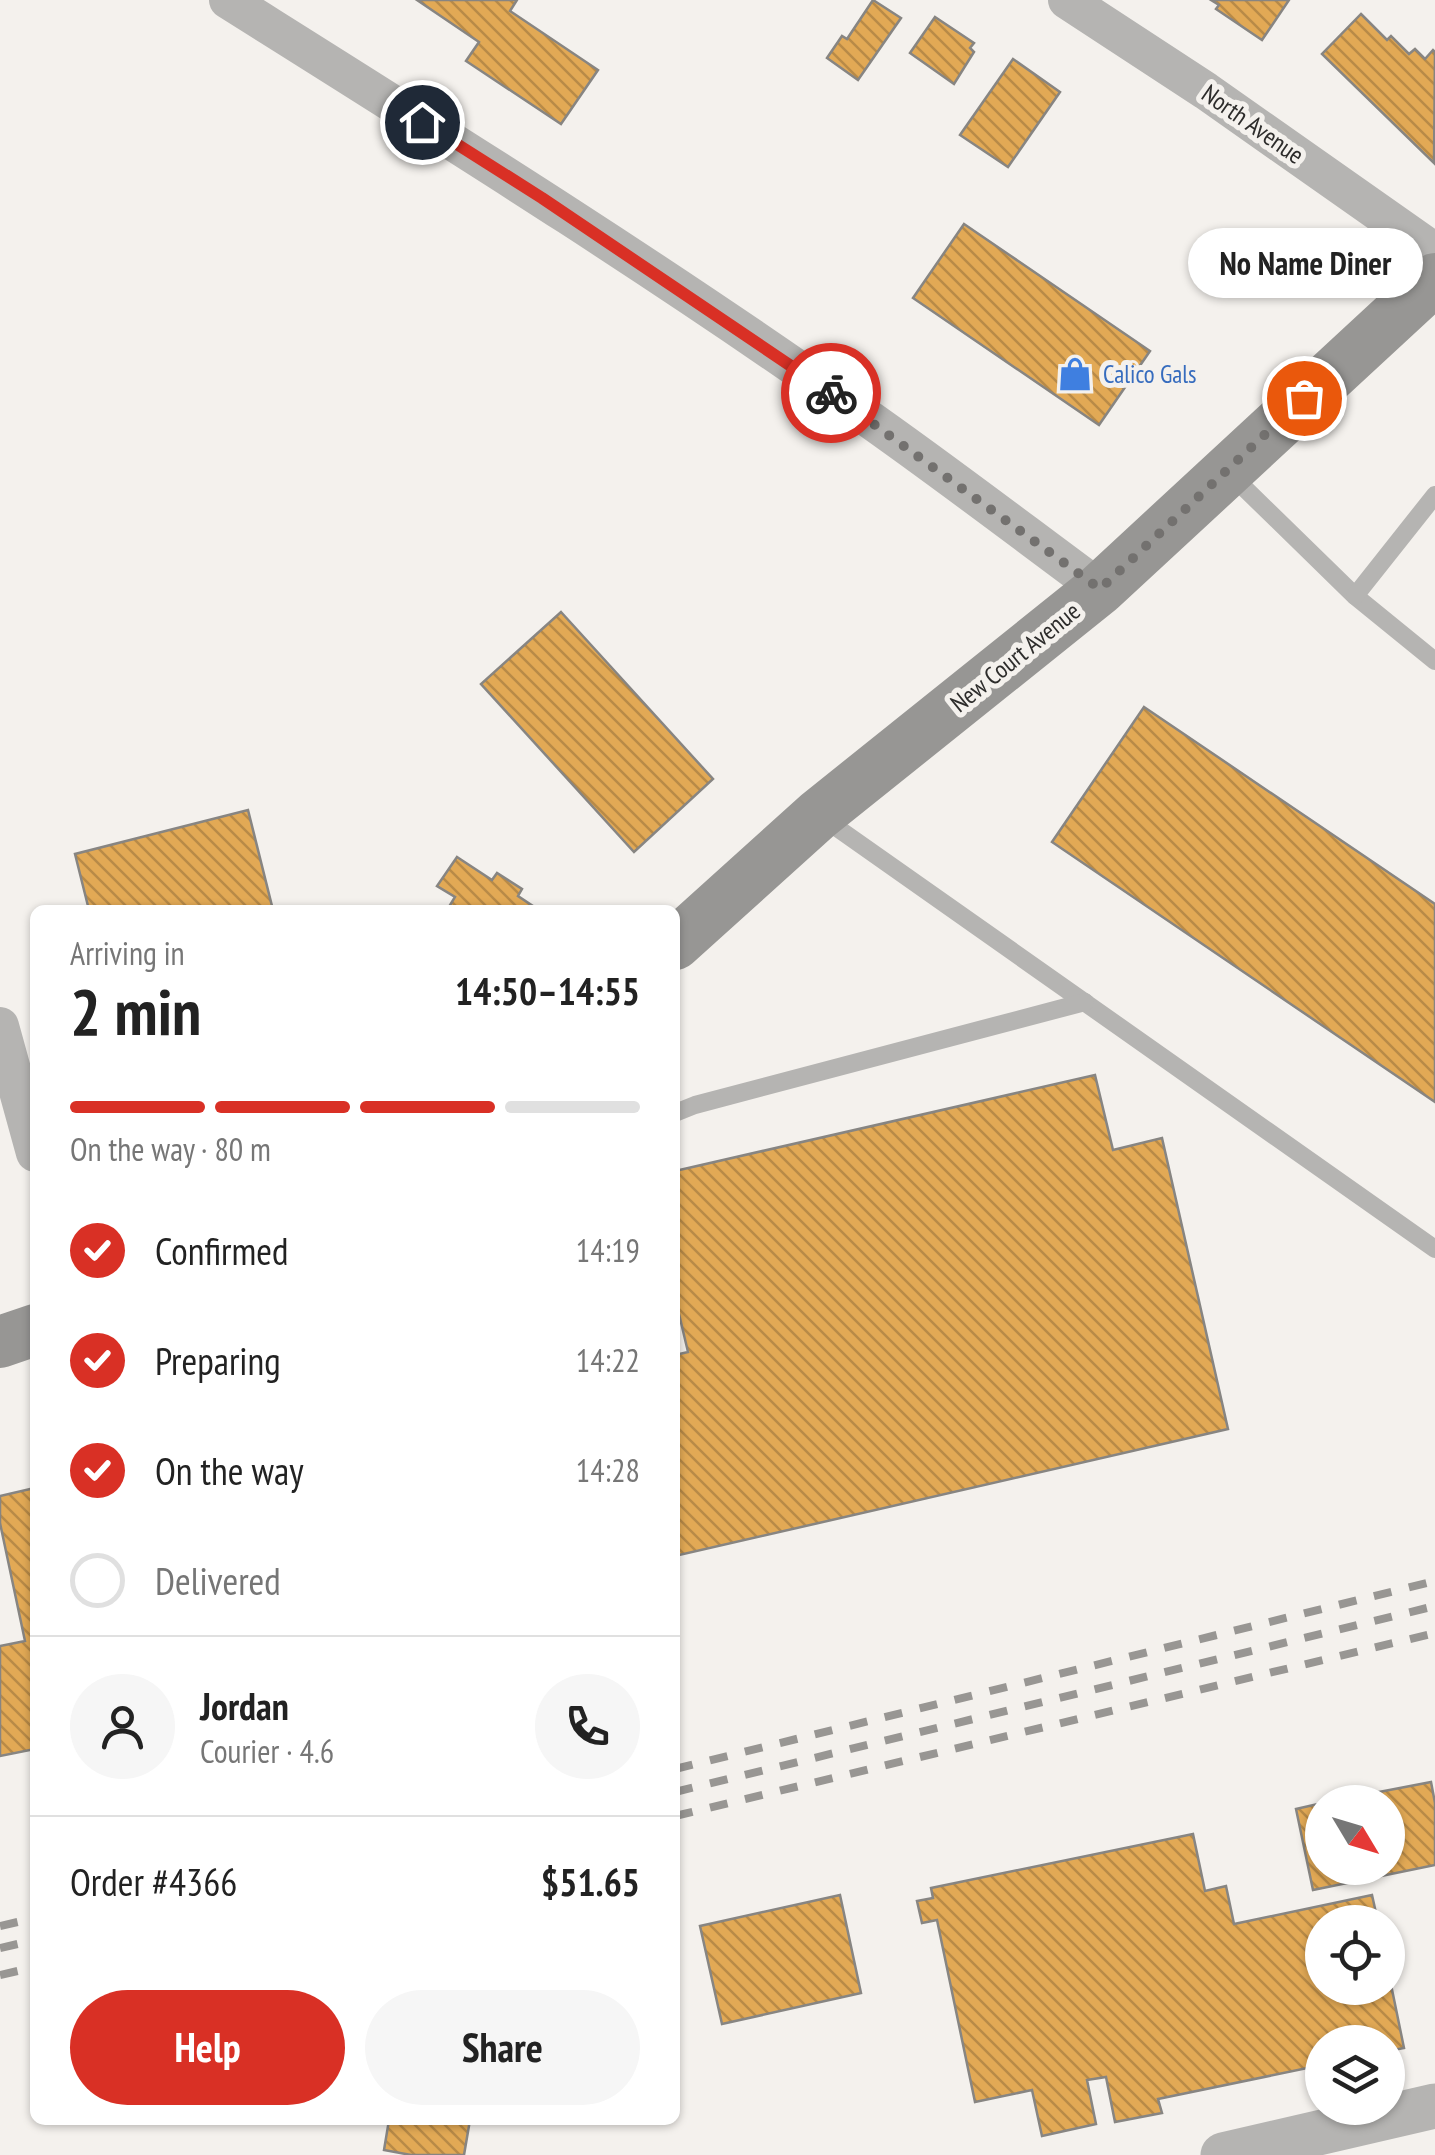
<!DOCTYPE html>
<html lang="en">
<head>
<meta charset="utf-8">
<style>
  :root { --surface:#fff; --page:#f6f6f6; --text:#222; --muted:#767676; --line:#e0e0e0; --accent:#d93025 }
  body { margin:0; font-family:"PT Sans Narrow",sans-serif; background:var(--page); color:var(--text); height:100vh; display:flex; flex-direction:column; font-size:38px; white-space:nowrap }
  * { box-sizing:border-box; margin:0 }
  p { font-size:32px; color:var(--muted) }
  .icon { flex:none; width:55px; height:55px; fill:none; stroke:currentColor; stroke-width:2; stroke-linecap:round; stroke-linejoin:round }
  .map { position:relative; flex:1; overflow:hidden }
  .details { position:absolute; left:30px; top:905px; width:650px; height:1220px; display:flex; flex-direction:column; background:var(--surface); border-radius:15px; box-shadow:0 2px 8px #0004 }
  .details>* { flex:none }
  .needle { width:65px; rotate:128deg }
  .controls { position:absolute; left:1305px; top:1785px; display:grid; gap:20px }
  .controls a { display:grid; place-items:center; width:100px; height:100px; border-radius:50%; background:var(--surface); box-shadow:0 2px 8px #0004; font-size:50px }
  .pin { position:absolute; display:grid; place-items:center; width:85px; height:85px; color:#fff; margin:-42px; border:5px solid #fff; border-radius:50%; box-shadow:0 2px 10px #0007 }
  .courier { position:absolute; display:grid; place-items:center; width:100px; height:100px; margin:-50px; border:8px solid #d93025; border-radius:50%; background:#fff; color:#222; box-shadow:0 2px 12px #0007 }
  .bubble { position:absolute; height:70px; border-radius:35px; background:var(--surface); box-shadow:0 2px 8px #0004; font-size:32px; font-weight:600; line-height:70px; text-align:center }
  .headline em { font-style:normal; font-weight:600 }
  .headline div { display:flex; flex-direction:column-reverse }
  .headline { display:flex; align-items:center; justify-content:space-between; height:170px; padding:0 40px }
  h1 { font-size:65px; font-weight:600; line-height:75px }
  .bar { display:grid; grid-template-columns:repeat(4,1fr); gap:15px 10px; align-content:center; height:120px; padding:0 40px }
  .bar i { height:12px; border-radius:8px; background:var(--line) }
  .bar .selected { background:var(--accent) }
  .bar p { grid-column:span 4 }
  .line { display:flex; align-items:center; gap:25px; padding:0 40px; border-top:2px solid var(--line) }
  .line div { flex:1 }
  .round { display:grid; place-items:center; flex:none; width:105px; height:105px; border-radius:52px; background:var(--page) }
  ol { padding:0 40px; list-style:none }
  li { display:flex; align-items:center; gap:30px; height:110px }
  li p { margin-inline-start:auto }
  li .icon { padding:10px; border-radius:50%; background:var(--accent); color:#fff; stroke-width:4 }
  li:last-child { color:var(--muted) }
  li i { width:55px; height:55px; border:5px solid var(--line); border-radius:50% }
  .primary-button { display:flex; gap:20px; margin-top:auto; padding:20px 40px }
  .primary-button a { flex:1; height:115px; border-radius:60px; background:var(--accent); color:#fff; font-size:40px; font-weight:600; line-height:115px; text-align:center }
  .primary-button a+a { background:var(--page); color:var(--text) }
  .map>svg:first-child { display:block }
  .building { fill:url(#building-back-hatch); stroke:#878582; stroke-width:2.5 }
  .lines { fill:none; stroke-linecap:round; stroke-linejoin:round }
  .service { stroke:#b5b4b2; stroke-width:18 }
  .minor { stroke:#b5b4b2; stroke-width:38 }
  .tertiary { stroke:#b5b4b2; stroke-width:45 }
  .secondary { stroke:#979694; stroke-width:52 }
  .rail { stroke:#989693; stroke-width:8; stroke-dasharray:18 18; stroke-linecap:butt }
  .done { stroke:#73716f; stroke-width:10; stroke-dasharray:0 18 }
  .route { stroke:#d93025; stroke-width:12 }
  .labels { text-anchor:middle; stroke-width:10; stroke-linejoin:round; paint-order:stroke }
  .street-label { font-size:25px; fill:#2d2c2b; stroke:#f4f1ed }
  .shop-label { font-size:25px; fill:#366cbe; stroke:#f4f1ed; text-anchor:start }
</style>
</head>
<body>
<div class="map">
<svg width="1435" height="2155" viewBox="0 0 1435 2155">
  <defs>
    <pattern id="building-back-hatch" width="6" height="6" patternUnits="userSpaceOnUse" patternTransform="scale(2.5)"><rect width="6" height="6" fill="#e2a955"/><path d="M-1 5l2 2M0 0l6 6M5-1l2 2" fill="none" stroke="#b88a47"/></pattern>
  </defs>
  <rect width="100%" height="100%" fill="#f4f1ed"/>
  <g class="building">
    <path d="M417 0H517L510 11 598 70 561 124 466 61 479 42Z"/>
    <path d="M873 0 901 18 858 80 827 58 842 36 847 39Z"/>
    <path d="M1211 0H1289L1262 40 1216 9 1219 5Z"/>
    <path d="M1361 14 1387 40 1391 36 1409 54 1415 49 1425 59 1433 50 1435 52 1434 163 1322 54Z"/>
    <path d="M935 17 974 43 970 48 974 52 954 84 910 53Z"/>
    <path d="M1013 59 1060 92 1008 167 960 135Z"/>
    <path d="M964 224 1150 351 1099 425 913 298Z"/>
    <path d="M561 612 713 779 634 852 481 684Z"/>
    <path d="M1144 707 1435 904V1102L1052 842Z"/>
    <path d="M248 810 273 910H89L75 854Z"/>
    <path d="M457 857 492 880 497 873 522 889 518 896 539 910H447L455 897 437 886Z"/>
    <path d="M1095 1075 1113 1150 1162 1138 1228 1429 675 1556V1355L688 1352 675 1297V1171Z"/>
    <path d="M30 1489 35 1490V1749L0 1756V1646L25 1641 0 1523V1496Z"/>
    <path d="M1431 1782 1435 1803V1865L1313 1890 1296 1809 1322 1803V1868H1388V1802H1327Z"/>
    <path d="M1193 1834 1205 1891 1226 1886 1234 1924 1372 1895 1378 1922H1322V1988H1388V1970L1404 2048 1388 2051V2042H1322V2065L1158 2099 1162 2113 1115 2122 1106 2077 1087 2080 1096 2124 1042 2136 1032 2090 975 2102 937 1920 922 1923 917 1901 933 1898 931 1888Z"/>
    <path d="M840 1895 861 1993 722 2024 700 1926Z"/>
    <path d="M389 2120H470L464 2155H411L384 2150Z"/>
  </g>
  <g class="lines">
    <g class="service">
      <path d="M1229 473 1355 596 1435 661"/>
      <path d="M1355 596 1435 495"/>
      <path d="M823 818 1435 1249"/>
      <path d="M675 1113 695 1105 1085 1002"/>
    </g>
    <g class="minor">
      <path d="M228 0C441 134 656 268 862 414 942 470 1020 530 1100 589"/>
      <path d="M1067 0 1206 91 1435 252"/>
      <path d="M0 1026 35 1153"/>
    </g>
    <path class="tertiary" d="M1223 2155 1435 2106"/>
    <g class="secondary">
      <path d="M675 944 818 815 1100 589 1435 279"/>
      <path d="M0 1342 35 1330"/>
    </g>
    <g class="rail">
      <path d="M675 1769 1435 1581"/>
      <path d="M675 1792 1435 1606"/>
      <path d="M675 1816 1435 1633"/>
      <path d="M0 1926 35 1918"/>
      <path d="M0 1948 35 1940"/>
      <path d="M0 1975 35 1967"/>
    </g>
  </g>
  <g class="lines">
    <path class="done" d="M831 393 1100 589 1304 398"/>
    <path class="route" d="M422 122 542 198 831 393"/>
  </g>
  <defs>
    <g id="shop-bare" transform="scale(2.7)"><path d="M-5-2.5h2.3a2.7 3.5 0 0 1 5.4 0H5L5.5 6h-11ZM-1.5-2.5h3a1.5 2.3 0 0 0-3 0Z" fill="#3f7fe0" stroke="#f4f1ed" stroke-width="2.5" paint-order="stroke"/></g>
  </defs>
  <g fill-rule="evenodd">
    <use href="#shop-bare" x="1075" y="374"/>
  </g>
  <g class="labels">
    <g class="street-label">
      <text transform="translate(1253 124) rotate(35)" y="9">North Avenue</text>
      <text transform="translate(1015 657) rotate(-39)" y="9">New Court Avenue</text>
    </g>
    <g class="shop-label">
      <text x="1103" y="383">Calico Gals</text>
    </g>
  </g>
</svg>
<div class="controls">
<a><svg class="needle" viewBox="-14 -14 28 28"><path d="M0-13l5 13h-10z" fill="#e53935"/><path d="M0 13l5-13h-10z" fill="#767676"/></svg></a>
<a><svg class="icon" aria-label="locate" viewBox="0 0 24 24"><circle cx="12" cy="12" r="6"/><path d="M12 2v4M12 18v4M2 12h4M18 12h4"/></svg></a>
<a><svg class="icon" aria-label="layers" viewBox="0 0 24 24"><path d="M12 4l9 5-9 5-9-5zM3 14l9 5 9-5"/></svg></a>
</div>
<div class="pin" style="left:1304px;top:398px;background:#ea580c"><svg class="icon" aria-label="bag" viewBox="0 0 24 24"><path d="M5 8h14l-1 12H6zM9 8a3 3 0 0 1 6 0"/></svg></div>
<div class="pin" style="left:422px;top:122px;background:#1f2937"><svg class="icon" aria-label="home" viewBox="0 0 24 24"><path d="M3 11l9-7 9 7M6 9v11h12V9"/></svg></div>
<div class="courier" style="left:831px;top:393px"><svg class="icon" aria-label="bike" viewBox="0 0 24 24"><circle cx="6" cy="16" r="4"/><circle cx="18" cy="16" r="4"/><path d="M6 16l4-8h5l3 8M10 8l3 8H6M13 5h3"/></svg></div>
<div class="bubble" style="left:1188px;top:228px;width:235px">No Name Diner</div>
<section class="details">
<div class="headline"><div><h1>2 min</h1><p>Arriving in</p></div><em>14:50–14:55</em></div>
<div class="bar"><i class="selected"></i><i class="selected"></i><i class="selected"></i><i></i><p>On the way · 80 m</p></div>
<ol>
<li><svg class="icon" aria-label="check" viewBox="0 0 24 24"><path d="M5 12l5 5 9-10"/></svg>Confirmed<p>14:19</p></li>
<li><svg class="icon" aria-label="check" viewBox="0 0 24 24"><path d="M5 12l5 5 9-10"/></svg>Preparing<p>14:22</p></li>
<li><svg class="icon" aria-label="check" viewBox="0 0 24 24"><path d="M5 12l5 5 9-10"/></svg>On the way<p>14:28</p></li>
<li><i></i>Delivered</li>
</ol>
<div class="line" style="height:180px"><a class="round"><svg class="icon" aria-label="person" viewBox="0 0 24 24"><circle cx="12" cy="8" r="4"/><path d="M4 21q1-7 8-7t8 7"/></svg></a><div><b>Jordan</b><p>Courier · 4.6</p></div><a class="round"><svg class="icon" aria-label="phone" viewBox="0 0 24 24"><path d="M5 4h4l2 5-3 2q2 4 5 5l2-3 5 2v4C11 20 4 13 5 4z"/></svg></a></div>
<div class="line" style="height:130px"><div>Order #4366</div><b>$51.65</b></div>
<div class="primary-button"><a>Help</a><a>Share</a></div>
</section>
</div>
</body>
</html>
